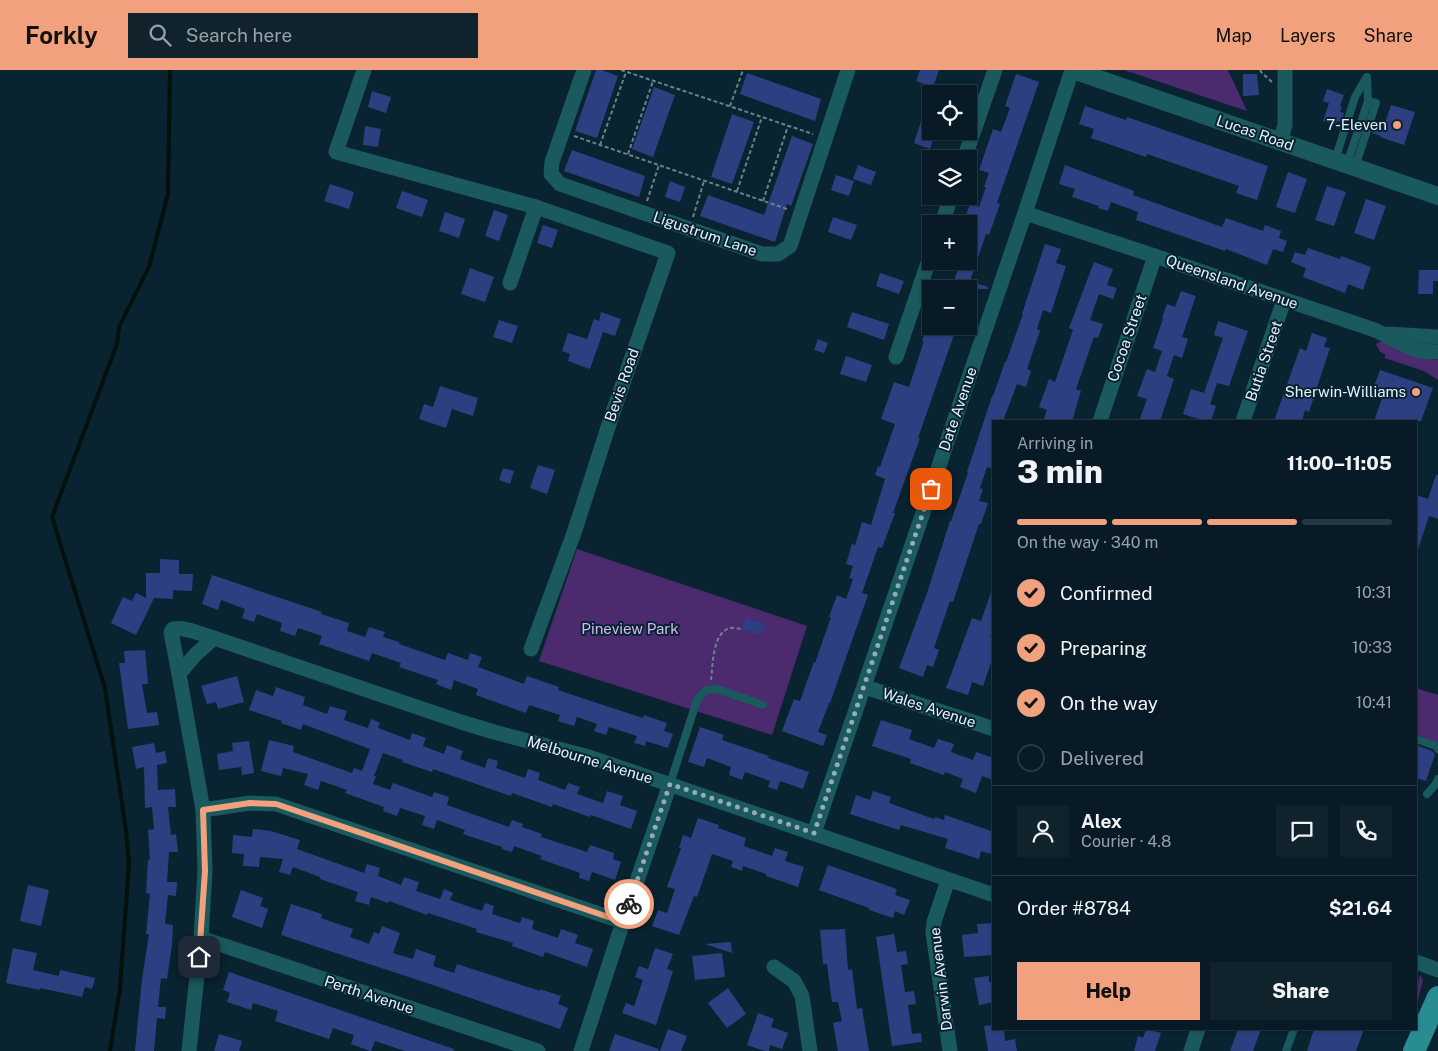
<!DOCTYPE html>
<html lang="en">
<head>
<meta charset="utf-8">
<style>
  :root { --surface:#071a25; --page:#10232d; --text:#f1f3f6; --muted:#98a1a7; --line:#283842; --accent:#f1a17d }
  body { margin:0; font-family:"Public Sans",sans-serif; background:var(--page); color:var(--text); height:100vh; display:flex; flex-direction:column; font-size:19px; white-space:nowrap }
  * { box-sizing:border-box; margin:0 }
  p { font-size:16px; color:var(--muted) }
  .icon { flex:none; width:28px; height:28px; fill:none; stroke:currentColor; stroke-width:2; stroke-linecap:round; stroke-linejoin:round }
  .map { position:relative; flex:1; overflow:hidden }
  .drawer { position:absolute; left:992px; top:350px; width:425px; height:610px; display:flex; flex-direction:column; background:var(--surface); border-radius:0px; box-shadow:0 1px 4px #0004,0 0 0 1px var(--line) }
  .drawer>* { flex:none }
  .buttons { position:absolute; left:922px; top:15px; display:grid; gap:10px }
  .buttons a { display:grid; place-items:center; width:55px; height:55px; border-radius:0px; background:var(--surface); box-shadow:0 1px 4px #0004,0 0 0 1px var(--line); font-size:25px }
  .pin { position:absolute; display:grid; place-items:center; width:42px; height:42px; color:#fff; margin:-21px; border-radius:10px; box-shadow:0 2px 8px #0006 }
  .courier { position:absolute; display:grid; place-items:center; width:50px; height:50px; margin:-25px; border:4px solid #f1a17d; border-radius:50%; background:#fff; color:#222; box-shadow:0 1px 6px #0007 }
  .head em { font-style:normal; font-weight:800 }
  .head div { display:flex; flex-direction:column-reverse }
  .head { display:flex; align-items:center; justify-content:space-between; height:85px; padding:0 25px }
  h1 { font-size:32px; font-weight:800; line-height:38px }
  .bar { display:grid; grid-template-columns:repeat(4,1fr); gap:8px 5px; align-content:center; height:60px; padding:0 25px }
  .bar i { height:6px; border-radius:4px; background:var(--line) }
  .bar .selected { background:var(--accent) }
  .bar p { grid-column:span 4 }
  .line { display:flex; align-items:center; gap:12px; padding:0 25px; border-top:1px solid var(--line) }
  .line div { flex:1 }
  .round { display:grid; place-items:center; flex:none; width:52px; height:52px; border-radius:0px; background:var(--page) }
  ol { padding:0 25px; list-style:none }
  li { display:flex; align-items:center; gap:15px; height:55px }
  li p { margin-inline-start:auto }
  li .icon { padding:5px; border-radius:50%; background:var(--accent); color:#111; stroke-width:4 }
  li:last-child { color:var(--muted) }
  li i { width:28px; height:28px; border:2px solid var(--line); border-radius:50% }
  .action { display:flex; gap:10px; margin-top:auto; padding:10px 25px }
  .action a { flex:1; height:58px; border-radius:0px; background:var(--accent); color:#111; font-size:20px; font-weight:800; line-height:58px; text-align:center }
  .action a+a { background:var(--page); color:var(--text) }
  header { display:flex; align-items:center; gap:30px; box-sizing:border-box; height:70px; padding:0 25px; background:var(--accent); color:#111 }
  header strong { font-size:24px }
  nav { display:flex; gap:28px; margin-inline-start:auto; font-size:18px }
  .search { width:350px; height:45px; background:var(--page); display:flex; align-items:center; gap:12px; box-sizing:border-box; padding:0 18px; border-radius:0px; color:var(--muted); font-size:19px }
  .map>svg:first-child { display:block }
  .green { fill:#4b2b6e }
  .lines { fill:none; stroke-linecap:round; stroke-linejoin:round }
  .stream { stroke:#03100b; stroke-width:4 }
  .building { fill:#2e3f81 }
  .path { stroke:#6c818d; stroke-width:2; stroke-dasharray:4 2.5; stroke-linecap:butt }
  .service { stroke:#1a595d; stroke-width:8 }
  .minor { stroke:#1a595d; stroke-width:15 }
  .tertiary { stroke:#1a595d; stroke-width:18 }
  .primary { stroke:#298c93; stroke-width:22 }
  .done { stroke:#97aab6; stroke-width:5; stroke-dasharray:0 9 }
  .route { stroke:#f1a17d; stroke-width:6 }
  .poi-dot { fill:#f1a17d; stroke:#092331; stroke-width:2 }
  .labels { text-anchor:middle; stroke-width:4; stroke-linejoin:round; paint-order:stroke }
  .poi-label { font-size:15px; fill:#e4f3fd; stroke:#092331; text-anchor:end }
  .street-label { font-size:15px; fill:#e4f3fd; stroke:#092331 }
  .park-label { font-size:15px; fill:#d2b9f5; stroke:#092331 }
</style>
</head>
<body>
<header>
<strong>Forkly</strong>
<div class="search"><svg class="icon" aria-label="search" viewBox="0 0 24 24"><circle cx="10" cy="10" r="6"/><path d="M15 15l6 6"/></svg>Search here</div>
<nav><a>Map</a><a>Layers</a><a>Share</a></nav>
</header>
<div class="map">
<svg width="1438" height="981" viewBox="0 0 1438 981">
  <rect width="100%" height="100%" fill="#092331"/>
  <g class="green">
    <path d="M1124 0H1228L1247 41Z"/>
    <path d="M1385 271 1428 289 1438 290V310L1424 301 1385 288V284L1380 282 1376 274 1379 272Z"/>
    <path d="M577 479 807 556 772 665 539 591Z"/>
    <path d="M1416 618 1438 625V673L1416 665Z"/>
    <path d="M1420 905 1423 910 1416 937V920Z"/>
  </g>
  <g class="lines">
    <path class="stream" d="M110 981 120 918 129 793 126 761 105 618 52 447 117 274 119 257 149 197 168 124 170 0"/>
  </g>
  <g class="building">
    <path d="M596 0H602L618 6 597 68 575 61Z"/>
    <path d="M920 0H939L933 17 916 11Z"/>
    <path d="M747 3 821 29 815 51 740 24Z"/>
    <path d="M1016 4 1039 12 997 133 1000 134 989 165 986 164 970 211 988 217V219H951L961 191H969V154H963L970 134 979 137 986 117H984L989 103 979 100 993 59 1001 62 1010 38 1005 36Z"/>
    <path d="M1243 4H1257L1259 25 1243 26Z"/>
    <path d="M654 17 675 25 653 87 632 79Z"/>
    <path d="M1327 19 1344 25 1340 36 1342 37 1340 42 1344 43 1341 52 1337 51 1335 55 1323 51 1329 33 1323 31Z"/>
    <path d="M372 21 391 27 386 43 368 37Z"/>
    <path d="M929 26 931 27V61H936L930 79 914 73Z"/>
    <path d="M1391 35 1415 42 1404 75 1380 67 1381 66 1372 63 1375 53 1384 56Z"/>
    <path d="M1085 36 1126 50 1127 47 1268 96 1257 130 1236 123 1239 116 1147 84 1146 87 1091 68 1094 59 1079 54Z"/>
    <path d="M732 44 754 52 732 114 711 107Z"/>
    <path d="M365 56 381 59 378 77 363 75Z"/>
    <path d="M792 66 813 74 791 136 787 134 775 172 700 146 708 125 764 145Z"/>
    <path d="M572 80 645 106 639 127 564 101Z"/>
    <path d="M858 95 876 102 871 115 853 109Z"/>
    <path d="M1065 95 1134 121 1133 125 1222 157 1226 148 1263 161 1265 155 1281 161 1279 168 1287 171 1283 182 1273 179 1267 195 1226 179 1225 181 1136 150 1138 142 1111 132 1108 141 1098 138 1099 136 1072 127 1075 119 1059 114Z"/>
    <path d="M1288 102 1307 109 1295 143 1276 137Z"/>
    <path d="M836 105 854 111 849 126 831 120Z"/>
    <path d="M670 111 685 117 680 132 665 127Z"/>
    <path d="M330 114 354 122 349 139 324 131Z"/>
    <path d="M1327 116 1346 122 1334 156 1315 150Z"/>
    <path d="M402 121 428 130 422 147 396 138Z"/>
    <path d="M1366 129 1386 136 1374 170 1354 163Z"/>
    <path d="M494 140 508 145 499 171 485 166Z"/>
    <path d="M445 142 465 149 459 168 439 161Z"/>
    <path d="M833 147 857 155 851 170 828 162Z"/>
    <path d="M543 155 558 160 552 178 537 173Z"/>
    <path d="M1045 174 1061 179 1056 193 1066 196 1051 243 1043 240 1037 259 1040 261 1027 299 1031 301 1026 317 1017 314 1003 351H994V399L987 397 980 418 983 419 979 431 988 433 981 454H979L953 532 950 531 934 578 939 580 933 597 927 595 923 607 899 598 927 523 950 451H951L968 403 967 402 992 326H993L1005 292H1006L1023 244H1022Z"/>
    <path d="M1308 178 1340 189 1341 186 1371 197 1363 220 1348 214 1345 223 1303 207 1306 198 1291 192 1295 182 1305 185Z"/>
    <path d="M1094 192 1113 199 1107 215 1117 218 1113 229 1099 224 1090 250 1103 254 1098 268 1094 267 1076 319 1081 321 1072 351H1043L1047 340 1039 337 1049 309 1055 312 1073 260 1069 258Z"/>
    <path d="M470 198 494 207 485 232 461 224Z"/>
    <path d="M1419 200H1438V211H1433V224H1418Z"/>
    <path d="M880 203 904 211 899 224 876 216Z"/>
    <path d="M1181 221 1196 226 1182 267 1188 269 1182 288 1174 285 1167 306 1174 309 1160 351H1139L1147 329 1137 326 1147 299 1155 302 1162 281 1153 278 1163 249 1162 248 1167 234 1175 237Z"/>
    <path d="M601 242 621 249 615 266 603 262 590 299 568 291 570 284 562 281 568 263 587 269 594 249 599 251Z"/>
    <path d="M852 242 889 254 884 270 847 257Z"/>
    <path d="M499 250 518 256 512 273 493 267Z"/>
    <path d="M1218 251 1248 261 1229 316 1217 313 1210 334 1216 336 1211 351H1205L1183 344 1191 319 1204 323 1223 268 1214 265Z"/>
    <path d="M927 256H957L918 368H920L893 443H895L882 478 878 477 862 523 868 525 830 633H829L818 662 827 665 823 676 782 661 794 629 800 631 814 592 815 593 831 547H829L837 525 846 529 853 509 849 508 853 496 846 494 852 474 855 475 862 452 871 455 885 409 875 405 878 396 880 397 895 354 881 349 894 312 909 317 924 271H922Z"/>
    <path d="M1312 263 1327 268 1324 277 1330 278 1309 342 1305 340 1302 351H1274L1300 278 1306 281Z"/>
    <path d="M818 269 828 273 824 283 814 280Z"/>
    <path d="M846 286 872 295 866 312 840 304Z"/>
    <path d="M1380 300 1433 318 1421 351H1374L1384 323 1373 319Z"/>
    <path d="M440 316 478 328 473 346 452 339 446 358 419 349 424 334 433 337Z"/>
    <path d="M538 395 555 400 547 424 530 418Z"/>
    <path d="M503 398 514 401 510 414 499 410Z"/>
    <path d="M1436 405H1438V449L1429 446 1418 479H1416V425L1428 429Z"/>
    <path d="M160 489 179 490V504H193L192 521 173 520V529L154 528 136 565 111 553 123 527 132 531 136 523 146 528V503H160Z"/>
    <path d="M212 505 322 542 321 544 349 553 347 561 365 567 369 557 385 562 383 567 399 572V574L445 590 448 583 468 590 470 583 482 587 478 597 524 614 527 606 559 617 558 620 603 635 643 648 644 645 667 653 664 661 673 664 668 678 646 671 645 676 634 673 637 666 609 657 606 665 594 661 597 654 577 647 574 656 558 651 560 645 529 635 526 643 476 625 478 619 454 610 451 620 436 614 438 610 399 597 401 593 372 583 369 591 319 574 322 566 298 558 295 566 280 561 282 553 257 544 254 552 242 548 245 539 221 530 218 540 202 534Z"/>
    <path d="M992 519H994V557L990 566 994 567V584L983 616 972 612 968 625 946 618 972 548 981 551Z"/>
    <path d="M746 548 765 554 761 565 742 559Z"/>
    <path d="M145 580 148 614H142L147 643 157 642 159 655 128 659 119 593H125L124 581Z"/>
    <path d="M237 606 244 632 218 639 216 632 207 634 201 616Z"/>
    <path d="M276 617 305 627 303 635 327 644 330 636 347 641 344 650 368 658 371 649 380 653 378 658 410 670 412 663 426 668 423 676 444 684 447 675 463 681 460 689 485 698 488 688 498 691 496 698 525 708 528 699 540 703 538 710 565 720 568 713 580 717 577 724 603 733 607 721 623 726 620 735 637 741 631 759 591 745 590 747 553 734 552 737 512 723 511 726 433 699 432 702 402 692 403 690 383 683 374 706H376L373 714 390 720 393 713 432 727 434 722 449 727 447 735 509 757 512 750 523 754 522 757 542 764 541 767 587 782 590 775 614 783 613 789 621 792 615 810 592 802 589 811 579 808 580 803 540 789 542 786 514 776 512 782 502 779V777L463 764 465 760 437 750 434 759 422 755 425 746 400 738 397 746 383 741 384 737 345 723 347 720 321 711 318 720 304 715 308 704 283 698 281 706 261 701 269 670 294 676 293 682 352 703 354 698 362 701 370 679 303 654 301 660 281 653 282 651 249 640 256 620 273 626Z"/>
    <path d="M881 650 912 660 909 669 934 678 938 669 954 674 951 682 973 690 976 682 994 688V710L982 706 976 723 960 717 963 709 945 702 944 705 910 693 911 689 872 676Z"/>
    <path d="M700 657 724 665 722 670 769 686 768 688 809 702 803 719 780 711 777 720 768 717 770 711 745 702 742 710 729 705 731 697 707 688 704 697 688 692Z"/>
    <path d="M249 671 254 703 242 705 241 697 219 700 217 684 233 681 232 673Z"/>
    <path d="M154 673 156 683 165 681 167 693 157 695 158 720 175 719 176 737H168L171 765 176 764 178 782H169L167 812H177L176 826 168 825 165 854 173 855 172 875 167 909 161 908 158 937H166L165 949 157 948 154 981H135L142 909 149 864H146L150 824 146 823 148 790H150L148 760 154 759 152 737 145 738 144 697 136 699 132 677Z"/>
    <path d="M1416 675 1432 681 1435 684 1426 711 1416 708Z"/>
    <path d="M873 721 891 727 889 733 934 749 935 747 944 750 945 745 994 762V785L981 781 979 789 945 778 948 769 901 755 899 760 850 744 856 725 870 730Z"/>
    <path d="M698 748 719 755 718 758 746 768 744 776 772 786 775 778 788 782 785 791 804 797 798 817 766 806V804L743 796 742 801 731 797 733 791 712 784 697 827 694 826 679 865 652 856 658 840 667 843 675 819 667 817 681 778H679L683 765 691 768Z"/>
    <path d="M253 759 271 761 300 770 297 779 364 803 367 794 380 798 378 806 401 815 404 807 419 812 416 821 440 829 444 819 453 823 450 830 482 841 485 833 494 836 492 844 520 853 522 847 534 851 532 859 558 868 561 859 578 865 575 873 593 879 587 897 545 882 543 887 512 876 513 873 476 862 477 859 428 843 427 845 389 831 388 833 371 827 369 835 355 831 358 822 320 809V807L293 797 290 805 279 802 283 789 260 787 259 797 243 796 244 784 232 783 233 765 252 767Z"/>
    <path d="M828 795 897 819 895 825 910 830 904 845 895 841 893 848 869 840V838L819 820Z"/>
    <path d="M28 815 49 820 41 856 20 851Z"/>
    <path d="M241 820 263 828 260 836 268 839 262 858 232 847Z"/>
    <path d="M291 834 322 844 321 848 353 859 350 867 369 874 374 862 379 864 382 856 400 863 393 883 413 889 416 879 436 886 433 896 454 903 457 894 540 921V919L561 926 558 934 568 938 560 959 436 916 281 865Z"/>
    <path d="M993 853 994 885 964 887 962 865 978 863 977 854Z"/>
    <path d="M845 859 848 900 852 899 857 939 862 938 869 981H838L833 953 842 951 838 932H832L827 894H823L820 860Z"/>
    <path d="M894 864 897 882 906 881 908 894 901 895 905 922 914 921 916 934 908 935 912 964 921 963 922 972 892 976 876 867Z"/>
    <path d="M731 872 732 883 705 874Z"/>
    <path d="M13 878 37 883 33 900 59 906 60 900 95 908 92 919 85 917 82 927 40 918V920L6 913Z"/>
    <path d="M655 878 673 884 667 899 673 901 656 955 622 943 626 933 634 936 643 910 635 907 639 896 648 899Z"/>
    <path d="M722 883 725 907 695 910 692 886Z"/>
    <path d="M229 902 454 979V981H405L375 971 371 981H370L351 974 354 965 333 958 329 969 275 951 278 941 253 933 251 940 227 932 230 923 223 920Z"/>
    <path d="M989 906V912H994V932L979 935 974 908Z"/>
    <path d="M728 918 746 944 727 958 708 933Z"/>
    <path d="M758 943 774 949 771 957 788 963 782 979 770 975 769 981H765L747 975Z"/>
    <path d="M994 955V959H1004L1005 971 1015 969 1017 981H988L984 956Z"/>
    <path d="M668 959 687 966 681 981H660Z"/>
    <path d="M1146 959 1161 963 1155 981H1134L1138 966 1143 968Z"/>
    <path d="M1238 959H1261L1253 981H1230Z"/>
    <path d="M1314 959H1364L1356 981H1307Z"/>
    <path d="M219 964 242 971 239 981H214Z"/>
    <path d="M615 964 659 979 658 981H609Z"/>
  </g>
  <g class="lines">
    <g class="path">
      <path d="M621 0 813 64"/>
      <path d="M1260 0 1262 3 1272 12"/>
      <path d="M730 36 743 0"/>
      <path d="M574 66 787 139"/>
      <path d="M600 75 626 2"/>
      <path d="M628 84 653 11"/>
      <path d="M737 121 762 47"/>
      <path d="M647 131 659 95"/>
      <path d="M763 131 788 56"/>
      <path d="M693 147 704 111"/>
      <path d="M711 610C713 596 712 561 731 558 734 557 739 559 742 559"/>
    </g>
    <g class="service">
      <path d="M1335 90 1355 27 1366 8"/>
      <path d="M1347 94 1368 31"/>
      <path d="M1355 97 1376 33 1368 31 1367 7"/>
      <path d="M1416 669 1436 676 1438 679"/>
      <path d="M670 714 697 630 706 620 717 619 763 635"/>
      <path d="M1427 724 1436 714 1438 709"/>
      <path d="M1286 981 1294 959"/>
    </g>
    <g class="minor">
      <path d="M364 0 336 82 536 137 668 183 612 345 574 463 531 579"/>
      <path d="M584 0 552 92 551 104 560 114 762 184H778L790 176 848 0"/>
      <path d="M1280 71 1285 55V0"/>
      <path d="M964 89 995 0"/>
      <path d="M1025 143 1155 186 1372 259C1388 265 1401 275 1417 280 1424 282 1431 282 1438 282"/>
      <path d="M942 154 951 126"/>
      <path d="M510 213 536 137"/>
      <path d="M1389 264 1438 267"/>
      <path d="M896 287 931 184"/>
      <path d="M1100 351 1155 186"/>
      <path d="M1243 351 1284 230"/>
      <path d="M179 604 171 562 173 559C184 556 203 565 214 568"/>
      <path d="M865 617 994 659"/>
      <path d="M203 740 250 733 276 734 623 852"/>
      <path d="M814 763 1025 143 1072 0"/>
      <path d="M948 810 934 852 933 863 950 981"/>
      <path d="M201 868 538 981"/>
      <path d="M1416 892 1438 900"/>
      <path d="M774 897 794 911 802 926 810 981"/>
      <path d="M189 981 201 868 205 801 203 740 179 604 195 585 214 568 461 652 494 662 589 687 994 825"/>
      <path d="M581 981 623 852 670 714"/>
      <path d="M1191 981 1198 959"/>
    </g>
    <path class="tertiary" d="M1073 0 1438 126"/>
    <path class="primary" d="M1414 981 1438 927"/>
  </g>
  <g class="lines">
    <path class="done" d="M629 834 670 714 814 763 931 419"/>
    <path class="route" d="M199 887 205 801 203 740 250 733 276 734 623 852 629 834"/>
  </g>
  <g class="poi-dot">
    <circle cx="1397" cy="55" r="5"/>
    <circle cx="1416" cy="322" r="5"/>
  </g>
  <g class="labels">
    <g class="poi-label">
      <text x="1387" y="60">7-Eleven</text>
      <text x="1406" y="327">Sherwin-Williams</text>
    </g>
    <g class="street-label">
      <text transform="translate(1255 63) rotate(19)" y="5">Lucas Road</text>
      <text transform="translate(705 164) rotate(19)" y="5">Ligustrum Lane</text>
      <text transform="translate(1232 212) rotate(19)" y="5">Queensland Avenue</text>
      <text transform="translate(1127 268) rotate(-71)" y="5">Cocoa Street</text>
      <text transform="translate(1264 291) rotate(-71)" y="5">Butia Street</text>
      <text transform="translate(622 315) rotate(-71)" y="5">Bevis Road</text>
      <text transform="translate(958 339) rotate(-71)" y="5">Date Avenue</text>
      <text transform="translate(929 638) rotate(18)" y="5">Wales Avenue</text>
      <text transform="translate(590 690) rotate(17)" y="5">Melbourne Avenue</text>
      <text transform="translate(941 909) rotate(-97)" y="5">Darwin Avenue</text>
      <text transform="translate(369 925) rotate(18)" y="5">Perth Avenue</text>
    </g>
    <g class="park-label">
      <text x="630" y="564">Pineview Park</text>
    </g>
  </g>
</svg>
<div class="buttons">
<a><svg class="icon" aria-label="locate" viewBox="0 0 24 24"><circle cx="12" cy="12" r="6"/><path d="M12 2v4M12 18v4M2 12h4M18 12h4"/></svg></a>
<a><svg class="icon" aria-label="layers" viewBox="0 0 24 24"><path d="M12 4l9 5-9 5-9-5zM3 14l9 5 9-5"/></svg></a>
<a>+</a>
<a>−</a>
</div>
<div class="pin" style="left:931px;top:419px;background:#ea580c"><svg class="icon" aria-label="bag" viewBox="0 0 24 24"><path d="M5 8h14l-1 12H6zM9 8a3 3 0 0 1 6 0"/></svg></div>
<div class="pin" style="left:199px;top:887px;background:#1f2937"><svg class="icon" aria-label="home" viewBox="0 0 24 24"><path d="M3 11l9-7 9 7M6 9v11h12V9"/></svg></div>
<div class="courier" style="left:629px;top:834px"><svg class="icon" aria-label="bike" viewBox="0 0 24 24"><circle cx="6" cy="16" r="4"/><circle cx="18" cy="16" r="4"/><path d="M6 16l4-8h5l3 8M10 8l3 8H6M13 5h3"/></svg></div>
<section class="drawer">
<div class="head"><div><h1>3 min</h1><p>Arriving in</p></div><em>11:00–11:05</em></div>
<div class="bar"><i class="selected"></i><i class="selected"></i><i class="selected"></i><i></i><p>On the way · 340 m</p></div>
<ol>
<li><svg class="icon" aria-label="check" viewBox="0 0 24 24"><path d="M5 12l5 5 9-10"/></svg>Confirmed<p>10:31</p></li>
<li><svg class="icon" aria-label="check" viewBox="0 0 24 24"><path d="M5 12l5 5 9-10"/></svg>Preparing<p>10:33</p></li>
<li><svg class="icon" aria-label="check" viewBox="0 0 24 24"><path d="M5 12l5 5 9-10"/></svg>On the way<p>10:41</p></li>
<li><i></i>Delivered</li>
</ol>
<div class="line" style="height:90px"><a class="round"><svg class="icon" aria-label="person" viewBox="0 0 24 24"><circle cx="12" cy="8" r="4"/><path d="M4 21q1-7 8-7t8 7"/></svg></a><div><b>Alex</b><p>Courier · 4.8</p></div><a class="round"><svg class="icon" aria-label="chat" viewBox="0 0 24 24"><path d="M4 5h16v11H9l-5 4z"/></svg></a><a class="round"><svg class="icon" aria-label="phone" viewBox="0 0 24 24"><path d="M5 4h4l2 5-3 2q2 4 5 5l2-3 5 2v4C11 20 4 13 5 4z"/></svg></a></div>
<div class="line" style="height:65px"><div>Order #8784</div><b>$21.64</b></div>
<div class="action"><a>Help</a><a>Share</a></div>
</section>
</div>
</body>
</html>
